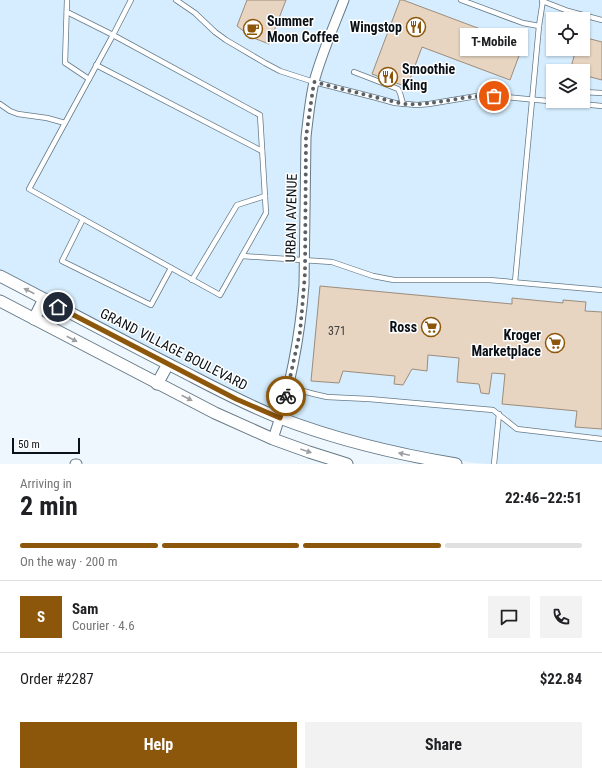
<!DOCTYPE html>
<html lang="en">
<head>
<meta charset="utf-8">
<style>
  :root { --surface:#fff; --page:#f2f2f2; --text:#202124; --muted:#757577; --line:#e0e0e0; --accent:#8d570b }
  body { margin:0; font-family:"Roboto Condensed",sans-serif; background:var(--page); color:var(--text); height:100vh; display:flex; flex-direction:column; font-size:15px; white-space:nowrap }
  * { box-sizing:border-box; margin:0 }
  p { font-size:13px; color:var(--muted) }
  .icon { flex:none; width:22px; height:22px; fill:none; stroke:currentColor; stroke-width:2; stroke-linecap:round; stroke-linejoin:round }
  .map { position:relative; height:464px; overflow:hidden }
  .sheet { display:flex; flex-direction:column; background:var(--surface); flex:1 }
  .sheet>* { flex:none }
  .fabs { position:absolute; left:546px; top:12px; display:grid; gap:8px }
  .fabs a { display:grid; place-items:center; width:44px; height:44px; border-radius:0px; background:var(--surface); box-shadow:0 1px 3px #0004; font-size:20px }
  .scale { position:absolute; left:12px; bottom:10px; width:68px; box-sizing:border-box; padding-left:4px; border:2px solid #091016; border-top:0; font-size:11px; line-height:14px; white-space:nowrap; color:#091016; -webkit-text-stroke:3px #fff; paint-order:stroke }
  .pin { position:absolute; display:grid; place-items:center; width:34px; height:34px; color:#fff; margin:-17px; border:2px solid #fff; border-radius:50%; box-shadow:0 1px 4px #0007 }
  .courier { position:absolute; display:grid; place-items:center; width:40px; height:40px; margin:-20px; border:3px solid #8d570b; border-radius:50%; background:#fff; color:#222; box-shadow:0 1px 5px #0007 }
  .bubble { position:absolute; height:28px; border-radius:0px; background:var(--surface); box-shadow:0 1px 3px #0004; font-size:13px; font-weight:700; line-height:28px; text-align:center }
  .headline em { font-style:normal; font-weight:700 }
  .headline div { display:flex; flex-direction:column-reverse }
  .headline { display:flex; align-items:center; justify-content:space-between; height:68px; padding:0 20px }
  h1 { font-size:26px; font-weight:700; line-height:30px }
  .bar { display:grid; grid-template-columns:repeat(4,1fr); gap:6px 4px; align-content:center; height:48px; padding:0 20px }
  .bar i { height:5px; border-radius:3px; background:var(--line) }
  .bar .active { background:var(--accent) }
  .bar p { grid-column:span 4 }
  .line { display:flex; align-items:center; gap:10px; padding:0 20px; border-top:1px solid var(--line) }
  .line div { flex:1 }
  .round { display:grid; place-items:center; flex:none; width:42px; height:42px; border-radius:0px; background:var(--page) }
  .button { display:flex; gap:8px; margin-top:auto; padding:8px 20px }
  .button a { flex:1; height:46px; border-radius:0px; background:var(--accent); color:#fff; font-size:16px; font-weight:700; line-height:46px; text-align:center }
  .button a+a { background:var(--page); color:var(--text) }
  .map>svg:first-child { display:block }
  .built { fill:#d5edfe; fill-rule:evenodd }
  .building { fill:#e7d5c2; stroke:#9d8c7a }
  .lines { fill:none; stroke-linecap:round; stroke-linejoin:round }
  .service-casing { stroke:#667a88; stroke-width:6 }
  .minor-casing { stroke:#667a88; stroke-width:11 }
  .tertiary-casing { stroke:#667a88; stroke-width:13 }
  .service { stroke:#fff; stroke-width:4.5 }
  .minor { stroke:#fff; stroke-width:9 }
  .tertiary { stroke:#fff; stroke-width:11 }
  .oneway { fill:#9d9fa2 }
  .done { stroke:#596167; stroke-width:4; stroke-dasharray:0 7.2 }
  .route { stroke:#8d570b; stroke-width:5 }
  .labels { text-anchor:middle; stroke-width:3; stroke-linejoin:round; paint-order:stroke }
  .number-label { font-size:12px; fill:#404141 }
  .poi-label { font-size:14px; font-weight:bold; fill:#091016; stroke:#fff; text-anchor:end }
  .street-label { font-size:14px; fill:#091016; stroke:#fff }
</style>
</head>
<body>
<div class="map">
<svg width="602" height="464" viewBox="0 0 602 464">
  <rect width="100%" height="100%" fill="#eef7fe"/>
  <path class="built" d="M0 0H602V464H487L474 463 431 456 365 442 262 408 0 271ZM553 19H583V49H553ZM553 71H583V101H553Z"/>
  <g class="building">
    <path d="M247 0H286L269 44 251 37 237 26Z"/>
    <path d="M400 0H403L523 45 510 80 422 47 407 87 372 74Z"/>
    <path d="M583 37 602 42V80L583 75V71H570L576 49H583Z"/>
    <path d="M320 286 512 304V298L563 303V300L586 302 585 311 602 312V429L575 427 577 411 502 404 505 374 492 373 489 394 481 393 479 384 457 382 459 358 428 355 427 371 412 369 403 385 394 384 395 376 343 371 339 383 311 381Z"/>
  </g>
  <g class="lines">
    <g class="service-casing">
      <g id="service">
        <path d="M67 0 65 63 89 79"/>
        <path d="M176 0 195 13 215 32 226 40 265 63 280 71 314 82 377 98 395 103 417 105 429 104 483 95 602 106"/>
        <path d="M461 0 523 23 539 26"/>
        <path d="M542 1 568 11 602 20"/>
        <path d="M67 12 113 35 131 0"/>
        <path d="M113 35 260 115 266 213 220 295 29 189Z"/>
        <path d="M96 65 262 151"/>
        <path d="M354 72 398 89 400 93 403 104"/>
        <path d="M583 92 602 93"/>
        <path d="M0 104 10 111 18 114 47 118 65 123"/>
        <path d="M83 219 62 261 151 305 171 268"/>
        <path d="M242 256 332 262 373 276 394 280H489L602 290"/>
        <path d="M192 280 237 205 265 196"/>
        <path d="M515 282 539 26 543 0"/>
        <path d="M288 387 314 394 327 397 369 399 493 410 517 429 602 439"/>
        <path d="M494 464 499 414"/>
      </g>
    </g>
    <g class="minor-casing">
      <g id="minor">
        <path d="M273 439C290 389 300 338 304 285L306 137C308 119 310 100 314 82 321 55 334 26 344 0"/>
        <path d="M75 464H77"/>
      </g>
    </g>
    <g class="tertiary-casing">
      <g id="tertiary">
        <path d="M0 276C60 307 119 339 180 370 213 387 246 405 280 418 337 440 396 454 456 464"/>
        <path d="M0 301 215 413 273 439 309 452 347 464"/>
        <path d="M34 319 44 299"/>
        <path d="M157 384 168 364"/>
      </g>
    </g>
    <use href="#service" class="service"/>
    <use href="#minor" class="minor"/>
    <use href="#tertiary" class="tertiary"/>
  </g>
  <defs><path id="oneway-solid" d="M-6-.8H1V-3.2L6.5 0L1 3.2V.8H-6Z"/></defs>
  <g class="oneway">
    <use href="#oneway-solid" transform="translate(29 291) rotate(-152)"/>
    <use href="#oneway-solid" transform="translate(72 339) rotate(28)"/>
    <use href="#oneway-solid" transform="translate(187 398) rotate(27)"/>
    <use href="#oneway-solid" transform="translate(306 451) rotate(19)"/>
    <use href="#oneway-solid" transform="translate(404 454) rotate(-168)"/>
  </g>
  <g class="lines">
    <path class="done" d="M286 396 300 332 302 310 305 273 306 137 314 82 403 104C421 105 438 102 457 99 469 97 481 95 494 96"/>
    <path class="route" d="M58 307 236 399 280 418 286 396"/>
  </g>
  <defs>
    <g id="restaurant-ring" transform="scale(1)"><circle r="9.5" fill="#fff" stroke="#8d570b" stroke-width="1.5"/><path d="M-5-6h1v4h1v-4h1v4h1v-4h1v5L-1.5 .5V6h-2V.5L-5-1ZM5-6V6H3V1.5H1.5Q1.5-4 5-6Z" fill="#8d570b"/></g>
    <g id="cafe-ring" transform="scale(1)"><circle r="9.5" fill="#fff" stroke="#8d570b" stroke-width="1.5"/><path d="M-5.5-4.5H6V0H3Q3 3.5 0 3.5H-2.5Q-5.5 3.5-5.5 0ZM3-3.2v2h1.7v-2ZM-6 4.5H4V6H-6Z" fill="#8d570b"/></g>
    <g id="supermarket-ring" transform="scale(1)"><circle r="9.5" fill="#fff" stroke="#8d570b" stroke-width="1.5"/><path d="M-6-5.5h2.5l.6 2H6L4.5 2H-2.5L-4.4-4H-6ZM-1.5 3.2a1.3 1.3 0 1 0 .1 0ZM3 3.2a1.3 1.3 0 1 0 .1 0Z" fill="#8d570b"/></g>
  </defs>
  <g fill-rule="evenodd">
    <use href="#restaurant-ring" x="416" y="27"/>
    <use href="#cafe-ring" x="253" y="29"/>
    <use href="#restaurant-ring" x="388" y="77"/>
    <use href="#supermarket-ring" x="431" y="327"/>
    <use href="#supermarket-ring" x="555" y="343"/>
  </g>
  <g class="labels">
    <g class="number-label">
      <text x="337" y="335">371</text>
    </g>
    <g class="poi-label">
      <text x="267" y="26" text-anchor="start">Summer<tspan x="267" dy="16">Moon Coffee</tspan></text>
      <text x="402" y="32">Wingstop</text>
      <text x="402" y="74" text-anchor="start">Smoothie<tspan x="402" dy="16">King</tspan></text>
      <text x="417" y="332">Ross</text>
      <text x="541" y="340">Kroger<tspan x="541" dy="16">Marketplace</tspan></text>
    </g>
    <g class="street-label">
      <text transform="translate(291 218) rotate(-89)" y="5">URBAN AVENUE</text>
      <text transform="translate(174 349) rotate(27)" y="5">GRAND VILLAGE BOULEVARD</text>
    </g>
  </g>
</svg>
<div class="fabs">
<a><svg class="icon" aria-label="locate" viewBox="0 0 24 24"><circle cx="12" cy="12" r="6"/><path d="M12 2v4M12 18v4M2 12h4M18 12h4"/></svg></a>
<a><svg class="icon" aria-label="layers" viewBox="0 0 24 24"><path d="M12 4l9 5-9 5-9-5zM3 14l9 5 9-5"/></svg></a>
</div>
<div class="scale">50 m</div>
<div class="pin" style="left:494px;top:96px;background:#ea580c"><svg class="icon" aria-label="bag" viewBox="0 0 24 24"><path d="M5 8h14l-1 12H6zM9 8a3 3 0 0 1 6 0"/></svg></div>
<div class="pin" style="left:58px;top:307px;background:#1f2937"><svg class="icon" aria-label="home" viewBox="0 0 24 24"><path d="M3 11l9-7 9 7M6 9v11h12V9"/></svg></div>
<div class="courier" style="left:286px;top:396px"><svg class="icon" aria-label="bike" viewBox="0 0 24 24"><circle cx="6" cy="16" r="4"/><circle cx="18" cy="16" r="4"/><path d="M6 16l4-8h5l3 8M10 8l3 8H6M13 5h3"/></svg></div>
<div class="bubble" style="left:460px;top:28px;width:68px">T-Mobile</div>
</div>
<section class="sheet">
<div class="headline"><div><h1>2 min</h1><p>Arriving in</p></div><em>22:46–22:51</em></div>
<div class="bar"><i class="active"></i><i class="active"></i><i class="active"></i><i></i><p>On the way · 200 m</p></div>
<div class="line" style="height:72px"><b class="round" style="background:var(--accent);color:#fff">S</b><div><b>Sam</b><p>Courier · 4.6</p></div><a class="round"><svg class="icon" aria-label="chat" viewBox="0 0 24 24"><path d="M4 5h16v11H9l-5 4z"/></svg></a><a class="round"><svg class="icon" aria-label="phone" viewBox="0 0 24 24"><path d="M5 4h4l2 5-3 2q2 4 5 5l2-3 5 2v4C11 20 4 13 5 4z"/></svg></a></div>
<div class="line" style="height:52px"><div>Order #2287</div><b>$22.84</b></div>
<div class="button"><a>Help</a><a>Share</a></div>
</section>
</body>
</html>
